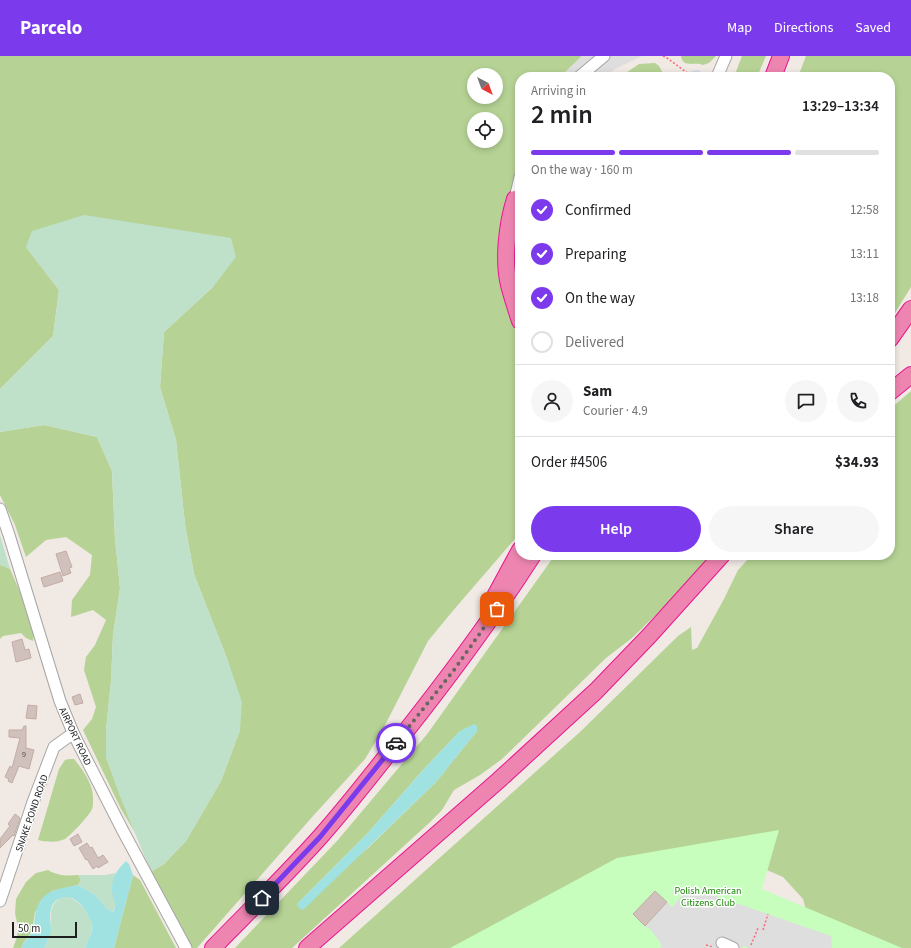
<!DOCTYPE html>
<html lang="en">
<head>
<meta charset="utf-8">
<style>
  :root { --surface:#fff; --page:#f6f6f6; --text:#202124; --muted:#757577; --line:#e0e0e0; --accent:#7c3aed }
  body { margin:0; font-family:"Source Sans 3",sans-serif; background:var(--page); color:var(--text); height:100vh; display:flex; flex-direction:column; font-size:15px; white-space:nowrap }
  * { box-sizing:border-box; margin:0 }
  p { font-size:13px; color:var(--muted) }
  .icon { flex:none; width:22px; height:22px; fill:none; stroke:currentColor; stroke-width:2; stroke-linecap:round; stroke-linejoin:round }
  .map { position:relative; flex:1; overflow:hidden }
  .sheet { position:absolute; left:515px; top:16px; width:380px; height:488px; display:flex; flex-direction:column; background:var(--surface); border-radius:16px; box-shadow:0 2px 6px #0003 }
  .sheet>* { flex:none }
  .needle { width:26px; rotate:139deg }
  .buttons { position:absolute; left:467px; top:12px; display:grid; gap:8px }
  .buttons a { display:grid; place-items:center; width:36px; height:36px; border-radius:50%; background:var(--surface); box-shadow:0 2px 6px #0003; font-size:20px }
  .scale { position:absolute; left:12px; bottom:10px; width:65px; box-sizing:border-box; padding-left:4px; border:2px solid #1e1e1e; border-top:0; font-size:11px; line-height:14px; white-space:nowrap; color:#1e1e1e; -webkit-text-stroke:3px #fff; paint-order:stroke }
  .pin { position:absolute; display:grid; place-items:center; width:34px; height:34px; color:#fff; margin:-17px; border-radius:8px; box-shadow:0 2px 6px #0006 }
  .courier { position:absolute; display:grid; place-items:center; width:40px; height:40px; margin:-20px; border:3px solid #7c3aed; border-radius:50%; background:#fff; color:#222; box-shadow:0 1px 5px #0007 }
  .headline em { font-style:normal; font-weight:600 }
  .headline div { display:flex; flex-direction:column-reverse }
  .headline { display:flex; align-items:center; justify-content:space-between; height:68px; padding:0 16px }
  h1 { font-size:26px; font-weight:600; line-height:30px }
  .bar { display:grid; grid-template-columns:repeat(4,1fr); gap:6px 4px; align-content:center; height:48px; padding:0 16px }
  .bar i { height:5px; border-radius:3px; background:var(--line) }
  .bar .active { background:var(--accent) }
  .bar p { grid-column:span 4 }
  .line { display:flex; align-items:center; gap:10px; padding:0 16px; border-top:1px solid var(--line) }
  .line div { flex:1 }
  .round { display:grid; place-items:center; flex:none; width:42px; height:42px; border-radius:21px; background:var(--page) }
  ol { padding:0 16px; list-style:none }
  li { display:flex; align-items:center; gap:12px; height:44px }
  li p { margin-inline-start:auto }
  li .icon { padding:4px; border-radius:50%; background:var(--accent); color:#fff; stroke-width:4 }
  li:last-child { color:var(--muted) }
  li i { width:22px; height:22px; border:2px solid var(--line); border-radius:50% }
  .primary-button { display:flex; gap:8px; margin-top:auto; padding:8px 16px }
  .primary-button a { flex:1; height:46px; border-radius:24px; background:var(--accent); color:#fff; font-size:16px; font-weight:600; line-height:46px; text-align:center }
  .primary-button a+a { background:var(--page); color:var(--text) }
  header { display:flex; align-items:center; gap:24px; box-sizing:border-box; height:56px; padding:0 20px; background:var(--accent); color:#fff }
  header strong { font-size:19px }
  nav { display:flex; gap:22px; margin-inline-start:auto; font-size:14px }
  .map>svg:first-child { display:block }
  .forest { fill:#b6d395; fill-rule:evenodd }
  .wetland { fill:#bfe0c9 }
  .park { fill:#c7febd }
  .parking { fill:#dedede }
  .plaza { fill:#d8dbe6 }
  .water { fill:#a0e2e1 }
  .building { fill:#d1c1bc; stroke:#c3aba5 }
  .lines { fill:none; stroke-linecap:round; stroke-linejoin:round }
  .minor-casing { stroke:#a5a5a5; stroke-width:13 }
  .highway-casing { stroke:#ea1590; stroke-width:18 }
  .path { stroke:#ff667a; stroke-width:1.5; stroke-dasharray:2 2; stroke-linecap:butt }
  .minor { stroke:#fff; stroke-width:11 }
  .highway { stroke:#ee85b1; stroke-width:16 }
  .done { stroke:#686563; stroke-width:4; stroke-dasharray:0 7.2 }
  .route { stroke:#7c3aed; stroke-width:5 }
  .labels { text-anchor:middle; stroke-width:3; stroke-linejoin:round; paint-order:stroke }
  .number-label { font-size:8px; fill:#4b4746 }
  .street-label { font-size:10px; fill:#1e1e1e; stroke:#fff }
  .park-label { font-size:10px; fill:#168702; stroke:#fff }
</style>
</head>
<body>
<header>
<strong>Parcelo</strong>
<nav><a>Map</a><a>Directions</a><a>Saved</a></nav>
</header>
<div class="map">
<svg width="911" height="892" viewBox="0 0 911 892">
  <rect width="100%" height="100%" fill="#f0e9e4"/>
  <g class="forest">
    <path d="M0 0H582L560 21H520V106L504 158 498 195 502 233 520 283V477L451 557 428 585 382 675 365 703 313 760 197 892H191L151 816 164 808 186 785 221 725 240 674 228 605 194 518 185 468 176 384 160 331 164 276 213 231 26 191 59 234 53 280 0 333ZM474 19H496V41H474ZM474 63H496V85H474Z"/>
    <path d="M681 0H716L709 7 703 9C695 5 683 13 681 0Z"/>
    <path d="M742 0H766L757 21H734Z"/>
    <path d="M806 0H911V231L890 265V21H798Z"/>
    <path d="M655 7 659 10 665 21H620L639 8Z"/>
    <path d="M520 166V241C514 215 512 193 520 166Z"/>
    <path d="M911 335V892H849L809 864 803 843 783 821 762 812 576 892H339L580 676 678 580 691 571 692 594 697 592 724 543 738 514 752 499H890V353Z"/>
    <path d="M44 369 97 381 112 415 115 483 120 532 113 579 111 625 106 674V701L131 767 137 780 121 753 83 674 92 663 96 651 84 614 86 601 95 589 106 564 93 554 71 561 72 544 90 519 92 499 66 481 46 484 26 501 15 469 0 439V376Z"/>
    <path d="M555 499H712L668 547 632 582 606 602 502 703 480 719 454 734 442 754 428 768 292 892H235L337 785 428 677ZM460 675H477L436 726 368 792 297 848 367 778 423 714Z"/>
    <path d="M1 508 10 513 20 536 34 579 33 585 26 582 21 577 3 580 0 583V509Z"/>
    <path d="M69 703H74C83 714 94 729 93 744 93 747 93 751 92 753 89 760 71 779 65 783 56 787 46 786 38 784L59 713 65 704Z"/>
    <path d="M48 814C58 820 67 820 78 819L81 824 78 829 52 835 35 856 32 875 24 886 21 892H13L17 881 18 871 15 857 16 843 26 826 36 817Z"/>
    <path d="M133 819 140 824 176 892H114Z"/>
  </g>
  <g class="wetland">
    <path d="M84 159 231 182 236 201 213 231 164 276 160 331 176 384 185 468 194 518 228 605 242 646 240 674 221 725 186 785 164 808 151 816 119 738 106 701V674L111 625 113 579 120 532 115 483 112 415 97 381 44 369 0 376V333L53 280 59 234 26 191 32 175Z"/>
    <path d="M0 479 10 513 0 509Z"/>
    <path d="M116 817 112 829 116 847 113 856 107 853 95 839 78 829 81 824 78 819H105Z"/>
    <path d="M64 840C77 842 91 857 92 871 92 879 86 885 86 892H44C47 887 50 882 50 877 53 861 46 848 64 840Z"/>
  </g>
  <path class="park" d="M779 774 762 833 902 892H450L617 802Z"/>
  <g class="parking">
    <path d="M582 0H642L615 13 604 21H560Z"/>
    <path d="M690 831 831 880 832 892H750L743 890 742 892H660L662 889 651 874 645 870 667 846 672 851Z"/>
  </g>
  <path class="plaza" d="M699 14 704 19 702 21H690L688 19 691 15Z"/>
  <g class="water">
    <path d="M474 668 477 670V675L436 726 303 854 299 852 297 848 367 778 423 714 460 675Z"/>
    <path d="M126 805 129 808 133 819 114 892H86C86 884 94 877 92 869 89 856 75 836 61 842 56 843 52 848 51 853 49 860 51 868 51 875 50 881 47 886 44 892H21C24 885 30 880 33 873 35 867 34 861 36 855 42 833 59 833 78 829L95 839 107 853 113 856C118 848 113 843 112 836 110 825 118 812 126 805Z"/>
  </g>
  <g class="building">
    <path d="M66 495 72 511 69 512 71 517 63 520 56 498Z"/>
    <path d="M60 516 63 525 44 531 41 522Z"/>
    <path d="M22 583 25 594 29 593 31 602 16 606 12 586Z"/>
    <path d="M80 638 83 647 75 649 72 641Z"/>
    <path d="M28 649 37 650 36 663 26 662Z"/>
    <path d="M24 670H26V692L34 694 29 713 19 710 12 727 8 725 9 723 5 721 10 710 12 712 20 682 9 681V674H22Z"/>
    <path d="M15 758 20 762 14 780 13 779 0 792V783L10 770 8 768Z"/>
    <path d="M78 778 82 786 74 790 70 783Z"/>
    <path d="M87 787 90 792 92 791 98 802 103 799 108 806 98 812 97 810 93 813 87 803 86 804 79 792Z"/>
    <path d="M655 835 667 846 645 870 633 858Z"/>
  </g>
  <g class="lines">
    <g class="minor-casing">
      <g id="minor">
        <path d="M579 21 604 0"/>
        <path d="M717 21 726 0"/>
        <path d="M515 143 520 121"/>
        <path d="M0 453 9 479 60 645 74 679 123 775 186 892"/>
        <path d="M0 845 33 746 54 691 68 681 74 679"/>
        <path d="M722 887 733 892"/>
      </g>
    </g>
    <g class="highway-casing">
      <g id="highway">
        <path d="M773 21 781 0"/>
        <path d="M515 143C507 168 503 204 509 229 512 241 516 253 520 265"/>
        <path d="M890 283 911 253"/>
        <path d="M890 336 911 319"/>
        <path d="M494 542 520 494"/>
        <path d="M213 892C249 855 286 819 320 781 350 747 378 711 406 675 451 618 494 560 533 499"/>
        <path d="M307 892 499 724 596 635 649 580 722 499"/>
      </g>
    </g>
    <g class="path">
      <path d="M663 0 667 2 693 21"/>
      <path d="M763 874 768 858"/>
      <path d="M706 889 713 891"/>
      <path d="M751 889 758 872"/>
    </g>
    <use href="#minor" class="minor"/>
    <use href="#highway" class="highway"/>
  </g>
  <g class="lines">
    <path class="done" d="M396 687 454 614 497 553"/>
    <path class="route" d="M262 842 320 781 396 687"/>
  </g>
  <g class="labels">
    <g class="number-label">
      <text x="24" y="701">9</text>
    </g>
    <g class="street-label">
      <text transform="translate(76 680) rotate(65)" y="4">AIRPORT ROAD</text>
      <text transform="translate(31 757) rotate(-71)" y="4">SNAKE POND ROAD</text>
    </g>
    <g class="park-label">
      <text x="708" y="838">Polish American<tspan x="708" dy="12">Citizens Club</tspan></text>
    </g>
  </g>
</svg>
<div class="buttons">
<a><svg class="needle" viewBox="-14 -14 28 28"><path d="M0-13l5 13h-10z" fill="#e53935"/><path d="M0 13l5-13h-10z" fill="#757577"/></svg></a>
<a><svg class="icon" aria-label="locate" viewBox="0 0 24 24"><circle cx="12" cy="12" r="6"/><path d="M12 2v4M12 18v4M2 12h4M18 12h4"/></svg></a>
</div>
<div class="scale">50 m</div>
<div class="pin" style="left:497px;top:553px;background:#ea580c"><svg class="icon" aria-label="bag" viewBox="0 0 24 24"><path d="M5 8h14l-1 12H6zM9 8a3 3 0 0 1 6 0"/></svg></div>
<div class="pin" style="left:262px;top:842px;background:#1f2937"><svg class="icon" aria-label="home" viewBox="0 0 24 24"><path d="M3 11l9-7 9 7M6 9v11h12V9"/></svg></div>
<div class="courier" style="left:396px;top:687px"><svg class="icon" aria-label="car" viewBox="0 0 24 24"><path d="M5 17H2v-5l4-1 3-4h7l3 4 3 1v5h-3M9 17h6M6 11h13"/><circle cx="7" cy="17" r="2"/><circle cx="17" cy="17" r="2"/></svg></div>
<section class="sheet">
<div class="headline"><div><h1>2 min</h1><p>Arriving in</p></div><em>13:29–13:34</em></div>
<div class="bar"><i class="active"></i><i class="active"></i><i class="active"></i><i></i><p>On the way · 160 m</p></div>
<ol>
<li><svg class="icon" aria-label="check" viewBox="0 0 24 24"><path d="M5 12l5 5 9-10"/></svg>Confirmed<p>12:58</p></li>
<li><svg class="icon" aria-label="check" viewBox="0 0 24 24"><path d="M5 12l5 5 9-10"/></svg>Preparing<p>13:11</p></li>
<li><svg class="icon" aria-label="check" viewBox="0 0 24 24"><path d="M5 12l5 5 9-10"/></svg>On the way<p>13:18</p></li>
<li><i></i>Delivered</li>
</ol>
<div class="line" style="height:72px"><a class="round"><svg class="icon" aria-label="person" viewBox="0 0 24 24"><circle cx="12" cy="8" r="4"/><path d="M4 21q1-7 8-7t8 7"/></svg></a><div><b>Sam</b><p>Courier · 4.9</p></div><a class="round"><svg class="icon" aria-label="chat" viewBox="0 0 24 24"><path d="M4 5h16v11H9l-5 4z"/></svg></a><a class="round"><svg class="icon" aria-label="phone" viewBox="0 0 24 24"><path d="M5 4h4l2 5-3 2q2 4 5 5l2-3 5 2v4C11 20 4 13 5 4z"/></svg></a></div>
<div class="line" style="height:52px"><div>Order #4506</div><b>$34.93</b></div>
<div class="primary-button"><a>Help</a><a>Share</a></div>
</section>
</div>
</body>
</html>
